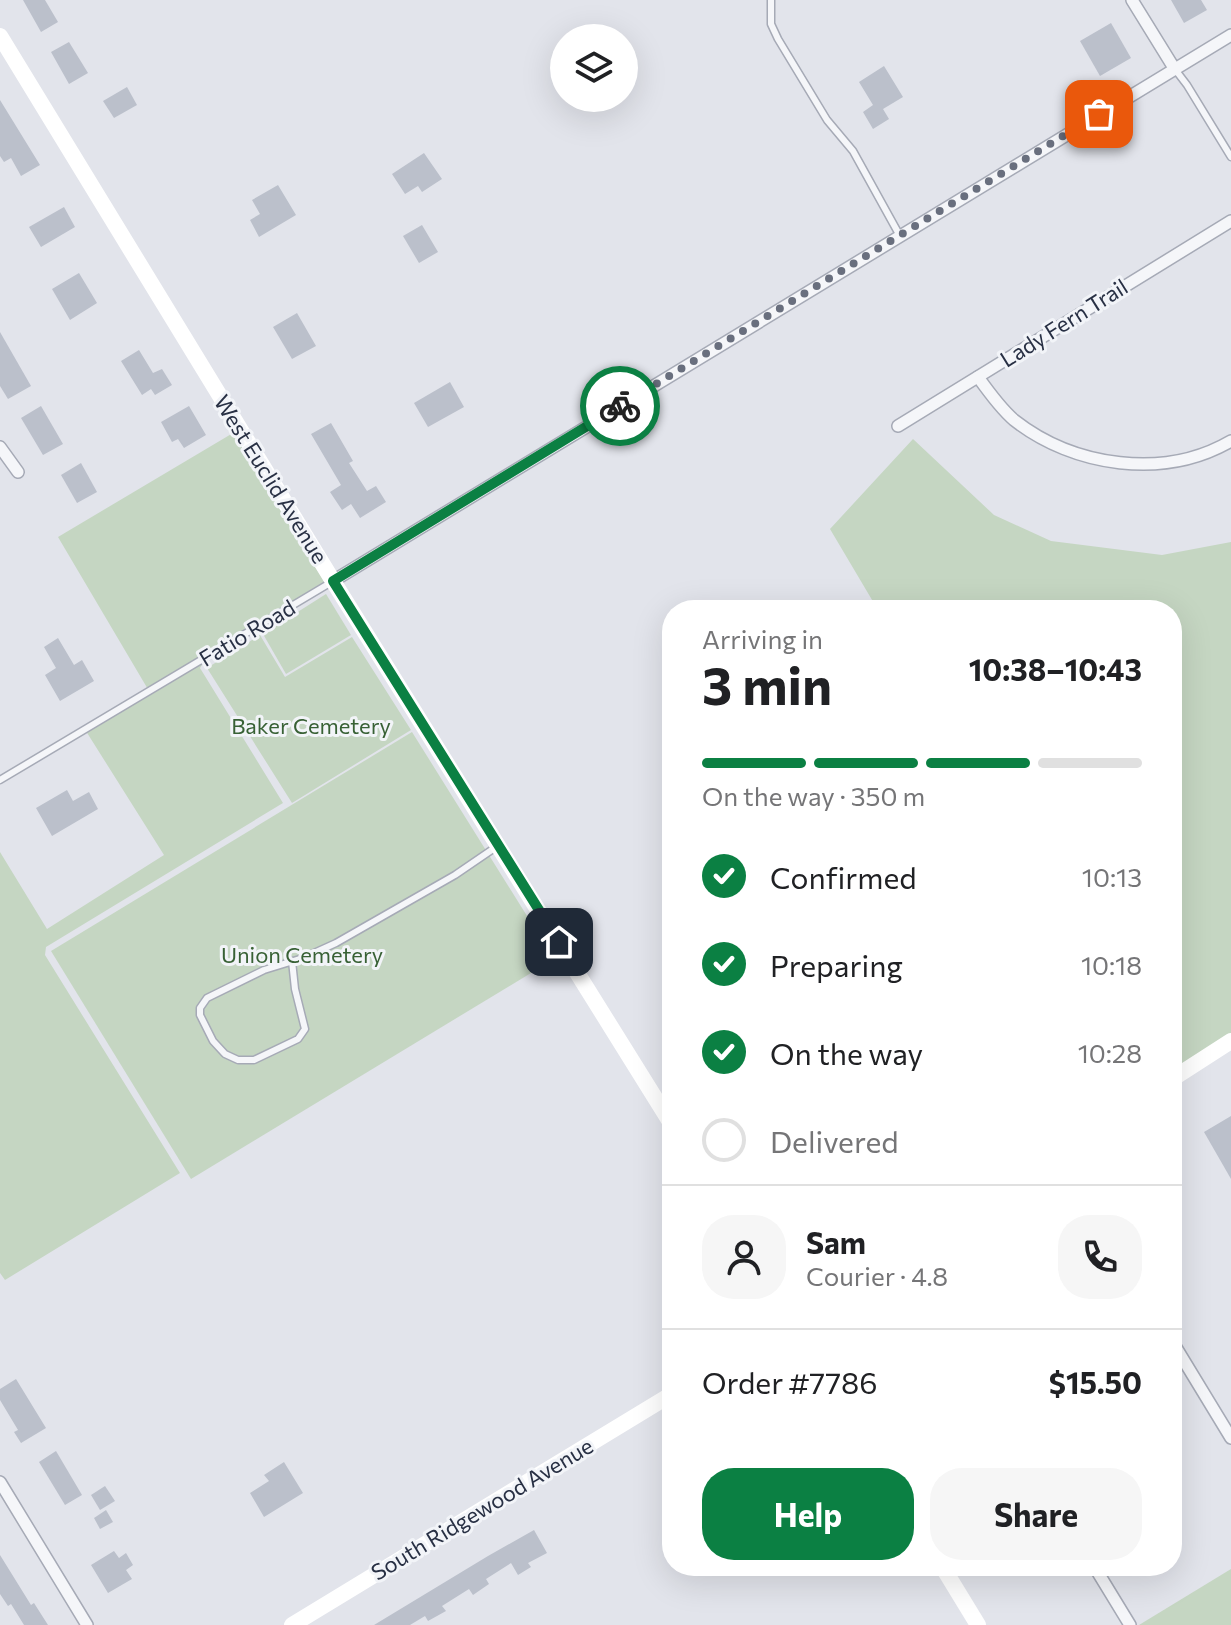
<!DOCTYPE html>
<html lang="en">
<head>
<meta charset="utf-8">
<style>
  :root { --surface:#fff; --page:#f6f6f6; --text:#202124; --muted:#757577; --line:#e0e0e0; --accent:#0b8043 }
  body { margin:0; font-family:Commissioner,sans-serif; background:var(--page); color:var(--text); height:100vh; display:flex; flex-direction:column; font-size:30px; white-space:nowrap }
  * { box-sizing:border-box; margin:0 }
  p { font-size:26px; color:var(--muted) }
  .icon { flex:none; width:44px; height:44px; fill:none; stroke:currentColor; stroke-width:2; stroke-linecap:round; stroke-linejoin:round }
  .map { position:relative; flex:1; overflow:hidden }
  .drawer { position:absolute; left:662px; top:600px; width:520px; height:976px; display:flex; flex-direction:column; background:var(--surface); border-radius:32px; box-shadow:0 8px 32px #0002 }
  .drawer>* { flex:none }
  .controls { position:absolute; left:550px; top:24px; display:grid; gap:16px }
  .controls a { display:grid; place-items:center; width:88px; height:88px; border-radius:50%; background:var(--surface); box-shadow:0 8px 32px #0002; font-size:40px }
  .pin { position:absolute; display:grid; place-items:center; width:68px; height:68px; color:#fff; margin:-34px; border-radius:16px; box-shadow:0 4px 12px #0006 }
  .courier { position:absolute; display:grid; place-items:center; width:80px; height:80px; margin:-40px; border:6px solid #0b8043; border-radius:50%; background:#fff; color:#222; box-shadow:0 2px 10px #0007 }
  .overview em { font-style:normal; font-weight:700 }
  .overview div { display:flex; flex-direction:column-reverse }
  .overview { display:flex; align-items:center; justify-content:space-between; height:136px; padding:0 40px }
  h1 { font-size:52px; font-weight:700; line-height:60px }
  .bar { display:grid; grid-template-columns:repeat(4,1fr); gap:12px 8px; align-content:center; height:96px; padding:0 40px }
  .bar i { height:10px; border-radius:6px; background:var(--line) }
  .bar .selected { background:var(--accent) }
  .bar p { grid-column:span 4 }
  .line { display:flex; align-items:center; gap:20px; padding:0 40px; border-top:2px solid var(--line) }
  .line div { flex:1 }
  .round { display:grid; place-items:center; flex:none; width:84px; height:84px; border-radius:32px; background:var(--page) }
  ol { padding:0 40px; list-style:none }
  li { display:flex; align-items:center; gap:24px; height:88px }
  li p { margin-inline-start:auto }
  li .icon { padding:8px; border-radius:50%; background:var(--accent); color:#fff; stroke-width:4 }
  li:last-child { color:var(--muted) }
  li i { width:44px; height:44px; border:4px solid var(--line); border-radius:50% }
  .primary-button { display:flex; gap:16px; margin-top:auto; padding:16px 40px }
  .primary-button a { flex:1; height:92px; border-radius:32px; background:var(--accent); color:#fff; font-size:32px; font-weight:700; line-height:92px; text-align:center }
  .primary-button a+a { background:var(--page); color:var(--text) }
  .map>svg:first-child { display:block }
  .green { fill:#c5d6c2 }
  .building { fill:#bbc0cb }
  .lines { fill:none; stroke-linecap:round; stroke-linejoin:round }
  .lane-casing { stroke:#a6aab6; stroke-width:9 }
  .street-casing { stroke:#a6aab6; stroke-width:14 }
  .lane { stroke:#f5f6f9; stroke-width:6 }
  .street { stroke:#f5f6f9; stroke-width:11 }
  .secondary { stroke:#fff; stroke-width:16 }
  .done { stroke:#696f7e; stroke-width:8; stroke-dasharray:0 14.4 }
  .route { stroke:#0b8043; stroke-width:10 }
  .labels { text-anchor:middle; stroke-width:6; stroke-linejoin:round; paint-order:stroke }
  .street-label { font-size:22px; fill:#283044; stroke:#f2f4f8 }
  .park-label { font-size:22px; fill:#386135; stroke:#f2f4f8 }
</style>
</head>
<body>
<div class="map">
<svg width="1231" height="1625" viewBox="0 0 1231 1625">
  <rect width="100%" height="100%" fill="#e2e4eb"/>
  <g class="green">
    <path d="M233 433 328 588 323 589 204 662 200 668 283 803 46 947 45 955 180 1173 5 1280 0 1273V852L47 929 164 855 84 728 149 691 58 537Z"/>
    <path d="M913 439 994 515 1051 541 1162 555 1231 542V1033L1172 1070V610H878L830 529Z"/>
    <path d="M326 594 351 635 286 674 263 634Z"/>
    <path d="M260 635 285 677 352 637 411 730 292 803 207 668Z"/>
    <path d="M412 732 554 959 191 1179 51 951Z"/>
    <path d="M1231 1569V1625H1139Z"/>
  </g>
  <g class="building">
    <path d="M23 0H45L58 22 41 32Z"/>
    <path d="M1171 0H1201L1207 10 1184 23Z"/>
    <path d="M1111 23 1131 58 1100 76 1080 41Z"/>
    <path d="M69 42 88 73 69 84 51 52Z"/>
    <path d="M884 66 903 97 883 109 889 119 873 129 863 112 873 105 859 82Z"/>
    <path d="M127 87 137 105 114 118 103 101Z"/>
    <path d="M0 100 40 165 21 176 11 158 4 162 0 156Z"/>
    <path d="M424 153 442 179 422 192 418 186 405 194 392 174Z"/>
    <path d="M278 185 296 215 259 237 250 220 260 214 252 200Z"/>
    <path d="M64 207 75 227 41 247 29 227Z"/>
    <path d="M422 225 438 252 419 263 403 236Z"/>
    <path d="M79 273 97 303 70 320 52 289Z"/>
    <path d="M297 313 316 346 292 359 273 327Z"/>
    <path d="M0 332 31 386 8 399 0 386Z"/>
    <path d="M139 350 153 373 162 369 172 385 155 395 151 389 142 395 121 361Z"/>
    <path d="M450 382 464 407 428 427 414 403Z"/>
    <path d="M41 406 63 444 43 455 21 418Z"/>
    <path d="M189 406 206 435 184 448 178 439 172 442 161 422Z"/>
    <path d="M331 423 353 461 349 463 367 491 376 486 386 502 360 518 351 504 342 510 330 492 341 485 311 434Z"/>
    <path d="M81 463 97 492 77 503 61 475Z"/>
    <path d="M58 638 74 665 82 660 94 681 60 701 45 675 56 668 44 647Z"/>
    <path d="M67 790 73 801 89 792 98 809 52 836 36 808Z"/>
    <path d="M1231 1116V1179L1204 1132Z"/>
    <path d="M16 1379 46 1428 21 1443 14 1432 18 1430 0 1400V1389Z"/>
    <path d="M56 1451 82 1495 65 1505 39 1462Z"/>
    <path d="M284 1462 303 1493 264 1517 250 1493 269 1481 264 1475Z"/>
    <path d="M105 1486 115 1501 100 1510 91 1495Z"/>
    <path d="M106 1510 113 1522 100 1529 94 1518Z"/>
    <path d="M534 1530 547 1553 528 1563 531 1567 518 1575 511 1563 486 1579 489 1584 473 1595 469 1589 442 1606 446 1611 428 1621 425 1616 410 1625H374L488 1556Z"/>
    <path d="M114 1551 119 1558 126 1553 133 1565 126 1570 132 1579 108 1593 91 1565Z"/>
    <path d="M0 1555 31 1605 34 1603 48 1625H24L11 1604 8 1606 0 1594Z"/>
  </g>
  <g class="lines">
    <g class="lane-casing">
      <g id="lane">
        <path d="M771 0V24L778 39 827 120 853 151 900 236"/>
        <path d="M1174 68 1187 85 1231 157"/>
        <path d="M0 780 330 583"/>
        <path d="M292 961 295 989 305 1029 298 1039 254 1060H238L225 1054 213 1041 200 1015V1008L207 998 264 970 303 958 336 943 455 875 496 847"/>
      </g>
    </g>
    <g class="street-casing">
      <g id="street">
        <path d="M1132 0 1174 68"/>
        <path d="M978 377C988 391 1000 408 1014 420 1074 467 1164 480 1231 441"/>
        <path d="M898 426 1231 221"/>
        <path d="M0 447 18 472"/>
        <path d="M333 581 1231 35"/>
        <path d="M1172 1341 1231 1438"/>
        <path d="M0 1482 87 1625"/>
        <path d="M1094 1566 1130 1625"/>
      </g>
    </g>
    <use href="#lane" class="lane"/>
    <use href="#street" class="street"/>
    <g class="secondary">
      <path d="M0 36 333 581 672 1125"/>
      <path d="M1172 1079 1231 1041"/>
      <path d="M942 1566 978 1625"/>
      <path d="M292 1625 672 1394"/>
    </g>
  </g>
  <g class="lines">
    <path class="done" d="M620 406 1099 114"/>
    <path class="route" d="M559 942 333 581 620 406"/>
  </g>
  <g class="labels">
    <g class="street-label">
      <text transform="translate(1064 323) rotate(-32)" y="8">Lady Fern Trail</text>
      <text transform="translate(271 479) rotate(58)" y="8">West Euclid Avenue</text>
      <text transform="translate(247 633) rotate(-31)" y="8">Fatio Road</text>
      <text transform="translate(482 1509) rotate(-31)" y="8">South Ridgewood Avenue</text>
    </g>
    <g class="park-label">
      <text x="311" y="734">Baker Cemetery</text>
      <text x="302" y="963">Union Cemetery</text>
    </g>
  </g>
</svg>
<div class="controls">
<a><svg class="icon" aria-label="layers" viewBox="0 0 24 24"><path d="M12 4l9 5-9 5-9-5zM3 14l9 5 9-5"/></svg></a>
</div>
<div class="pin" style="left:1099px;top:114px;background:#ea580c"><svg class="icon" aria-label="bag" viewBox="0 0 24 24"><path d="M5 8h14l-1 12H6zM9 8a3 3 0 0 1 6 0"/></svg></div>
<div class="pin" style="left:559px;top:942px;background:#1f2937"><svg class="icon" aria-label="home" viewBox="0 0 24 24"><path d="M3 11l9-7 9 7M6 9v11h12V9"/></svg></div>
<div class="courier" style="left:620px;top:406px"><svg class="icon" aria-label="bike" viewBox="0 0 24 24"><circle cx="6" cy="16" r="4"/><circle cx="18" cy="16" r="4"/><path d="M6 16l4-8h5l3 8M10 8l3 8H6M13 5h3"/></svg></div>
<section class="drawer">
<div class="overview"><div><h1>3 min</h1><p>Arriving in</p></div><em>10:38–10:43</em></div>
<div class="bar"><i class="selected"></i><i class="selected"></i><i class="selected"></i><i></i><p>On the way · 350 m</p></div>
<ol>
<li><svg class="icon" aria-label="check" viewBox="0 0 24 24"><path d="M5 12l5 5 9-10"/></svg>Confirmed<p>10:13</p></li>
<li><svg class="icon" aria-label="check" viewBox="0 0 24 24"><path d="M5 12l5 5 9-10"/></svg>Preparing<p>10:18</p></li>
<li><svg class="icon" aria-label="check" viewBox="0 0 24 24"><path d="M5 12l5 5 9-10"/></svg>On the way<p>10:28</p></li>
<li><i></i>Delivered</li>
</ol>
<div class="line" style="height:144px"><a class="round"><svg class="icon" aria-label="person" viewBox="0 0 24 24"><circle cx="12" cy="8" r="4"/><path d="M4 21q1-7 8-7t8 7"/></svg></a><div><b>Sam</b><p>Courier · 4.8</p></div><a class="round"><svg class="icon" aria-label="phone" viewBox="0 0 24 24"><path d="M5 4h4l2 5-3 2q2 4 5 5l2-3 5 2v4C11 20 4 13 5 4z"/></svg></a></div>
<div class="line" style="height:104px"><div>Order #7786</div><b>$15.50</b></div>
<div class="primary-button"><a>Help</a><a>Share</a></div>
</section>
</div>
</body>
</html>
